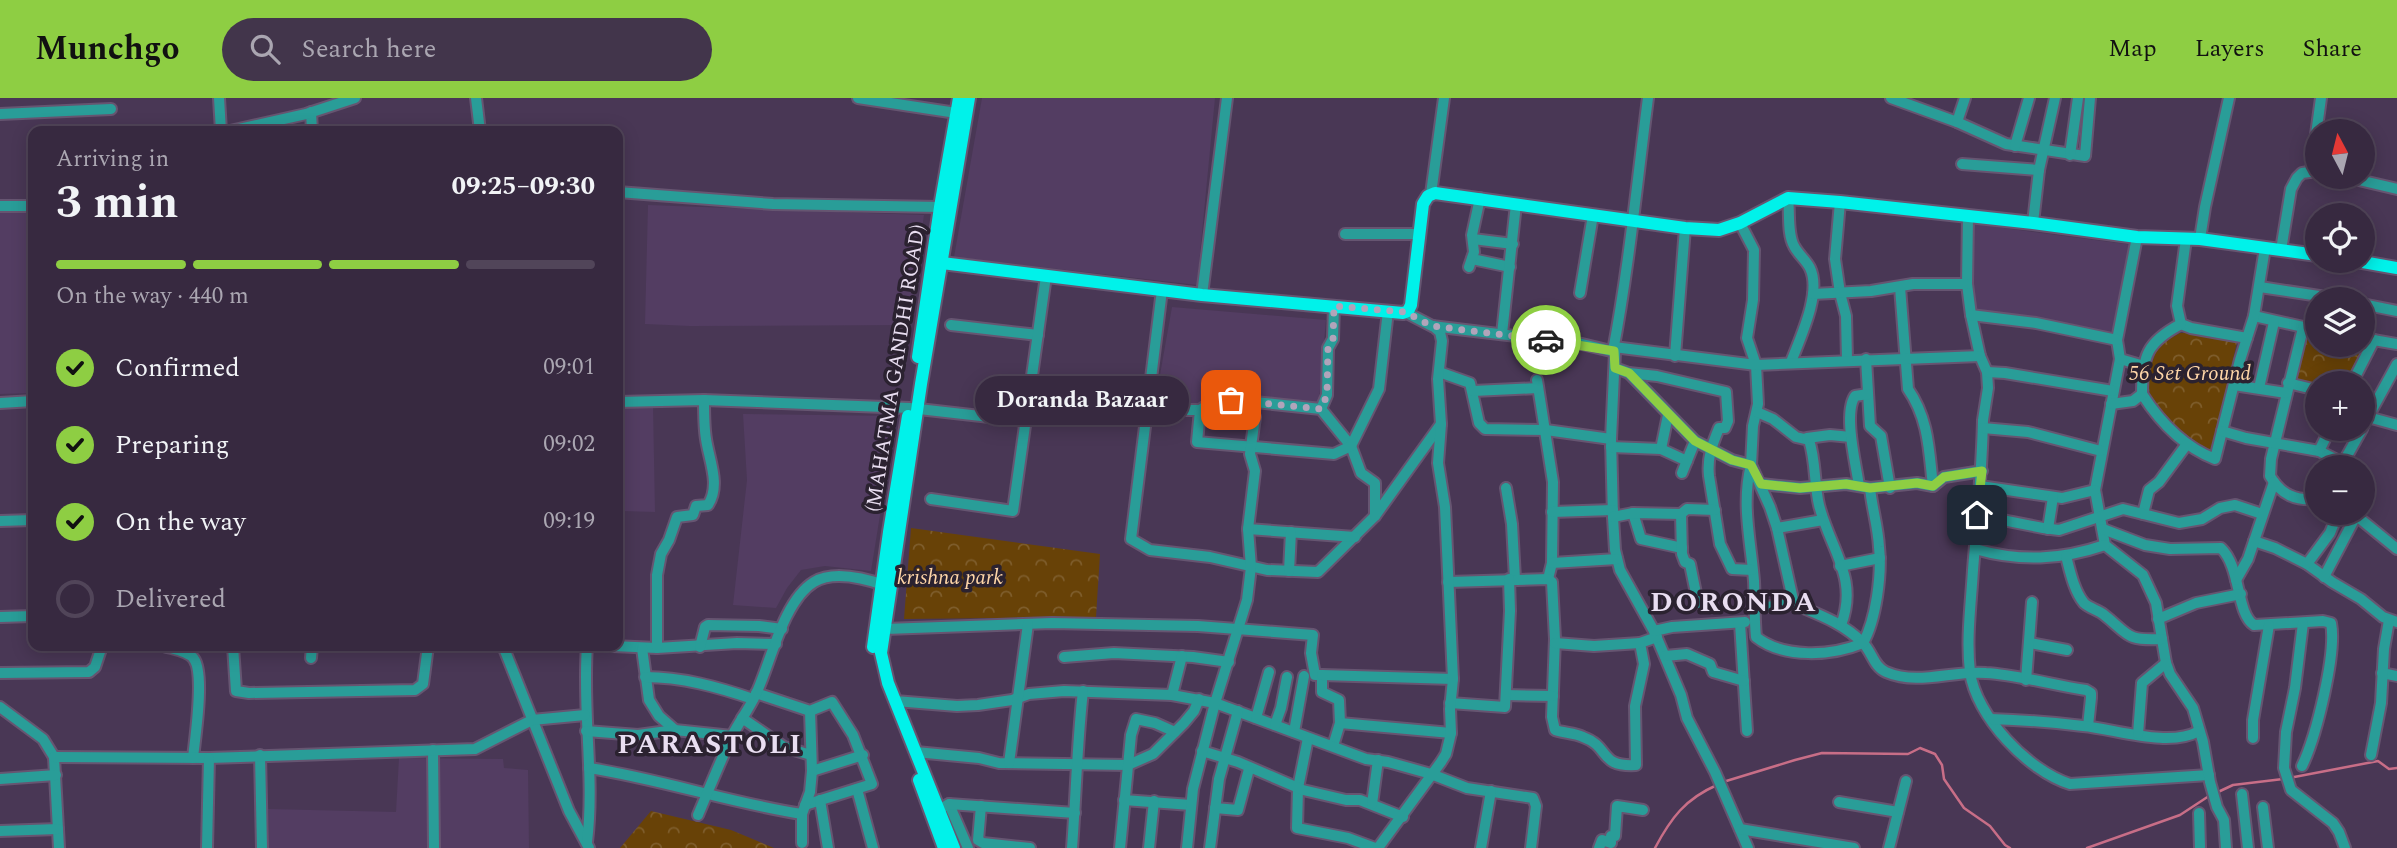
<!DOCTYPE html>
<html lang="en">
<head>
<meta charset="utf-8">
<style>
  :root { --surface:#372940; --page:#42354b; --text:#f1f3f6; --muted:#aaa6b1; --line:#514559; --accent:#8ece43 }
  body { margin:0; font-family:Spectral,serif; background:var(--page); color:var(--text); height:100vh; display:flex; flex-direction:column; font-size:26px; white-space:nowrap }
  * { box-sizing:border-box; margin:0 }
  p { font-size:23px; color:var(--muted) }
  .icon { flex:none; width:38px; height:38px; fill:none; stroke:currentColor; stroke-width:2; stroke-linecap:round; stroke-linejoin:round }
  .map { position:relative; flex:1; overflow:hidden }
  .side { position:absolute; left:28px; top:28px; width:595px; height:525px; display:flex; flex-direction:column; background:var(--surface); border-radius:14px; box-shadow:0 4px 18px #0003,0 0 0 2px var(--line) }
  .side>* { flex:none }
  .needle { width:46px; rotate:353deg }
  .fabs { position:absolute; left:2305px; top:21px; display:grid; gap:14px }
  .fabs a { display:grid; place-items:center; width:70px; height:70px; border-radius:50%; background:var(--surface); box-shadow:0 4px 18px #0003,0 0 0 2px var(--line); font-size:35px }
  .pin { position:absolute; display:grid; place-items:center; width:60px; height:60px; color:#fff; margin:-30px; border-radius:14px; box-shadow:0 4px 10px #0006 }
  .courier { position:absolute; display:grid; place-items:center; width:70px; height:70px; margin:-35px; border:5px solid #8ece43; border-radius:50%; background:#fff; color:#222; box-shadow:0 2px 9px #0007 }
  .bubble { position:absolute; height:49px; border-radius:24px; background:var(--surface); box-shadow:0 4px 18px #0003,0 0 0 2px var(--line); font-size:23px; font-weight:700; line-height:49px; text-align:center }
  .head em { font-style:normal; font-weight:700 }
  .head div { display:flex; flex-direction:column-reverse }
  .head { display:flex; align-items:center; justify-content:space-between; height:119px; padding:0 28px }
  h1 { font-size:46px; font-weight:700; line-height:52px }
  .bar { display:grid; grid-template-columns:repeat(4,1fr); gap:10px 7px; align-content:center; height:84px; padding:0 28px }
  .bar i { height:9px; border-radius:5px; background:var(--line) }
  .bar .active { background:var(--accent) }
  .bar p { grid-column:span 4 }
  ol { padding:0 28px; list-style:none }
  li { display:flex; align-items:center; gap:21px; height:77px }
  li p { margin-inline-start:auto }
  li .icon { padding:7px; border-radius:50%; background:var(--accent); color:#111; stroke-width:4 }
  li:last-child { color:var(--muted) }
  li i { width:38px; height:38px; border:4px solid var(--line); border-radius:50% }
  header { display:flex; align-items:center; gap:42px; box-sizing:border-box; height:98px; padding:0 35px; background:var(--accent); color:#111 }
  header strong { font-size:33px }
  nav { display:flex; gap:38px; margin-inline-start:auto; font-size:24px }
  .search { width:490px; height:63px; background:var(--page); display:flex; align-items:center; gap:18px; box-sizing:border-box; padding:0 24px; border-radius:38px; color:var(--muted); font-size:26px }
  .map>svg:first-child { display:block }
  .built { fill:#533d62 }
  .park { fill:url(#park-crowns) }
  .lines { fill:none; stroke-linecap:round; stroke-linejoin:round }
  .stream { stroke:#c86e87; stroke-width:2.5 }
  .minor-casing { stroke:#665571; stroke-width:14 }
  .major-casing { stroke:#665571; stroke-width:16 }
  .minor { stroke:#299d98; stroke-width:10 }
  .major { stroke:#00f2ea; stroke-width:12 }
  .done { stroke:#b1a4ba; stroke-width:7; stroke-dasharray:0 12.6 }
  .route { stroke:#8ece43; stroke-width:9 }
  .labels { text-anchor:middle; stroke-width:7; stroke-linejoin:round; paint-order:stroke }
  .street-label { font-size:21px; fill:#e9def1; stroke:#2b2230 }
  .park-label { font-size:21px; font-style:italic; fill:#ffd6a8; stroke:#2b2230 }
  .district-label { font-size:28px; font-weight:bold; letter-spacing:2px; fill:#e9def1; stroke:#2b2230 }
</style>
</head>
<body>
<header>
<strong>Munchgo</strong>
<div class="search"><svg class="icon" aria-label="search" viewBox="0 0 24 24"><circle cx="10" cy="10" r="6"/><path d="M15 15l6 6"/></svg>Search here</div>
<nav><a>Map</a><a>Layers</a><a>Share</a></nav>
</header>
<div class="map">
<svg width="2397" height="750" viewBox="0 0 2397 750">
  <defs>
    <pattern id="park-crowns" width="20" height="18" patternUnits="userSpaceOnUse" patternTransform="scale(1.75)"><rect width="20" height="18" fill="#684207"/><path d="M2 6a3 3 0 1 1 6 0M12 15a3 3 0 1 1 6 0" fill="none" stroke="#7e5d2c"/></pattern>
  </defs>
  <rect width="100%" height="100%" fill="#493755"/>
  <g class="built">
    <path d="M982 0H1215L1197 187 954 159Z"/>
    <path d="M648 107 924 117 908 227 690 228 645 226Z"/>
    <path d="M33 113V295L0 296V114Z"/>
    <path d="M1974 126 2133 147 2114 240 1974 217 1972 189Z"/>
    <path d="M1172 209 1326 222 1319 303 1315 306 1235 296H1216L1201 306 1189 309 1155 305Z"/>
    <path d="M618 307H653L655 414 622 413V545L618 544Z"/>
    <path d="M743 316 896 318 871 473 825 468 801 472 787 490 776 510 733 507 747 382Z"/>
    <path d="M399 660 503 661 504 670 528 672 529 750H269L268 711 396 714Z"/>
  </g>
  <g class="park">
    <path d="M2305 234 2317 237V247L2366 246 2346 285 2317 287 2293 282Z"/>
    <path d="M2180 235H2194L2237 244 2212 355 2194 350 2152 302 2148 288 2150 271 2158 247Z"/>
    <path d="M911 430 1100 456 1096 519 904 521Z"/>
    <path d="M651 713 731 732 774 750H620Z"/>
  </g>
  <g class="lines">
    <g class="stream">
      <path d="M2289 680 2378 663 2389 671 2397 670"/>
      <path d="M1723 684 1795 662 1822 655 1908 656 1920 650 1935 656 1942 667 1944 681 1964 710 1990 728 2005 747 2010 750"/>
      <path d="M2218 694 2233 687 2283 681"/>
      <path d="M1655 750C1671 720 1685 701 1717 687"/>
      <path d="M2087 750 2180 717 2212 696"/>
    </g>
    <g class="minor-casing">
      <g id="minor">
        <path d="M219 0 221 33"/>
        <path d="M476 0 480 33"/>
        <path d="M858 0 963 16"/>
        <path d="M1891 0 1957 24 2006 46 2085 58 2090 0"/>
        <path d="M311 14 312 33"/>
        <path d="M0 16 111 11"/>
        <path d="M1957 24 1965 0"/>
        <path d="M230 33 306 16 355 0"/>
        <path d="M2015 48 2029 0"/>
        <path d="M2070 57 2078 0"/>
        <path d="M1962 66 2039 72"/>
        <path d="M2311 73 2321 0"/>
        <path d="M2346 79 2397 91"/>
        <path d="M618 94 773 106 940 109"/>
        <path d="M1431 96 1444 0"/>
        <path d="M1788 100C1790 115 1787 135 1794 148 1798 156 1806 162 1810 170 1822 195 1800 240 1791 264"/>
        <path d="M1840 104 1835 161 1840 195 1846 218 1847 262"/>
        <path d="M0 108H33"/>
        <path d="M1968 118 1967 186 1971 217 1980 258 1987 274 1988 290 1983 322C1982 372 1977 422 1973 472 1971 506 1966 541 1970 574 1976 618 2028 673 2070 686L2209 677"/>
        <path d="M1740 125 1754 152 1753 202 1747 240 1756 267 1758 306 1753 328 1751 367 1770 409 1777 430 1794 506C1820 517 1843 525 1863 545 1872 554 1874 569 1886 574 1918 588 1953 572 1986 575 2019 577 2053 587 2086 592L2091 595V600L2088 628"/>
        <path d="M2033 125 2039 72 2055 0"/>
        <path d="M1345 136H1418"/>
        <path d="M2137 139 2117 242 2120 261 2095 392 2105 447 2143 477 2156 505 2166 565 2170 576 2193 610 2203 644 2210 684 2217 709 2224 722 2226 750"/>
        <path d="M1473 141 1513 146"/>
        <path d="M2186 141 2177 208 2181 226 2191 230 2247 240"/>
        <path d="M2200 141 2205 109 2229 0"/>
        <path d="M2281 152 2291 91 2297 80 2302 75 2317 73"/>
        <path d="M1472 161 1510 169"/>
        <path d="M1469 169 1474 154 1472 137 1480 100"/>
        <path d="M1900 189 1908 291C1929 321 1929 354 1933 388"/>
        <path d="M2260 189 2339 201"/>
        <path d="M1162 192 1131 441 1150 452 1210 459 1267 472 1318 474 1375 418 1441 326"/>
        <path d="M1580 195 1593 117"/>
        <path d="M1813 196 1871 193 1913 186H1967"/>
        <path d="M1202 197 1227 0"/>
        <path d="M2362 206 2397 213"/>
        <path d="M1405 214 1432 228 1582 246 1615 254 1611 341 1613 419 1615 452 1620 472 1654 533 1681 597 1687 620 1715 674 1748 750"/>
        <path d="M1971 217 2036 225 2117 242"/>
        <path d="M2254 218 2317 232"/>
        <path d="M2181 226C2147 244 2142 258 2142 296 2160 324 2184 349 2215 361L2240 262 2254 218 2265 150"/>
        <path d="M951 227 1038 237"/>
        <path d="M2303 230 2271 361 2270 378C2281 397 2296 403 2317 401"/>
        <path d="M1502 236 1516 106"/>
        <path d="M2362 240 2397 246"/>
        <path d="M1614 249 1756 267 1980 258"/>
        <path d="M1613 253C1629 169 1637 84 1648 0"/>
        <path d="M1675 258 1685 130"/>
        <path d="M1866 261 1870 328 1881 338 1890 390"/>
        <path d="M2120 261 2144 268"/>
        <path d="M1615 270 1629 275 1695 343 1732 362 1751 367C1741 406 1751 444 1754 483 1755 502 1754 520 1756 539 1784 561 1832 558 1863 545 1876 522 1882 476 1879 449 1878 429 1872 410 1870 390"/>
        <path d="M1439 274 1470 285 1479 325 1485 331 1546 332 1611 341"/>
        <path d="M1987 274 2005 275 2113 293"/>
        <path d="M1629 275 1657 278 1726 294 1728 323 1725 330H1719C1712 347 1707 360 1709 378L1720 446 1732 471 1752 472"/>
        <path d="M1537 282 1553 384 1552 465 1548 481"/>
        <path d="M2288 285 2317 292"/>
        <path d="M2352 285 2374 242"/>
        <path d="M2234 287 2286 295"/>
        <path d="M2259 290 2274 224"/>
        <path d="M1473 293 1538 290"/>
        <path d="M618 304 704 302 910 310 1025 323"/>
        <path d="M0 305 33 303"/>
        <path d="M2111 306 2133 303 2142 296"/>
        <path d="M1147 308 1166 312H1200L1217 300 1321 311 1351 348 1361 375 1375 385V418"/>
        <path d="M1321 311 1327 297 1328 250 1333 241 1334 208"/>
        <path d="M1200 312 1197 344 1334 356 1351 348 1379 291 1388 213"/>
        <path d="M1757 314 1773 321 1796 339 1809 342C1816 363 1814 386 1819 407 1830 451 1859 480 1841 527"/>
        <path d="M2368 319 2397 327"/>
        <path d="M1983 330 2028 334 2101 353"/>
        <path d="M2362 330 2397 266"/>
        <path d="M2222 333 2246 340 2319 353 2343 365 2362 331"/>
        <path d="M1807 340 1830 337 1851 339"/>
        <path d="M1611 349 1661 351 1687 363"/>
        <path d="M1661 351 1668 317"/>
        <path d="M2319 353 2330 331"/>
        <path d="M1682 375 1695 343"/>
        <path d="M1761 386 1800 390 1846 386 1870 390 1917 385 1933 388 1944 379 1982 373"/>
        <path d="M1859 388C1856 366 1843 316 1855 298L1868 296"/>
        <path d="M1980 388 2062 400 2095 392"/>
        <path d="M1506 390 1512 426 1515 481"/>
        <path d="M931 401 1013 413 1046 178"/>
        <path d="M1552 414 1613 412"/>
        <path d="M1633 415 1641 441 1682 450"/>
        <path d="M2353 415 2397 451"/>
        <path d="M1681 416 1682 456 1685 464 1690 466 1698 505"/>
        <path d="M2143 416 2149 392 2159 384 2187 346"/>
        <path d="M1977 417 2043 430 2059 432 2123 411 2179 425 2202 421 2220 410 2235 407 2262 416"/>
        <path d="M1613 419 1633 415 1681 416 1687 411 1715 412"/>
        <path d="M0 423 33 422"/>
        <path d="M1777 430 1823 422"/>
        <path d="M1248 431 1355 439"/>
        <path d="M2048 431 2053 399"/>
        <path d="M2103 431 2145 447 2170 451 2221 450C2241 469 2236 515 2254 527L2323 523 2331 525C2337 555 2316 639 2302 668"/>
        <path d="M2254 443 2275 450 2307 466 2332 484 2361 501 2383 519 2397 524"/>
        <path d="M1975 451C2020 464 2061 462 2105 447"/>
        <path d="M2066 458C2070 473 2074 493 2084 505 2089 510 2098 512 2103 516 2130 537 2125 543 2162 541"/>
        <path d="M1552 465 1617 461"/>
        <path d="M2307 466 2330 435 2338 415"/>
        <path d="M1840 468 1880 460"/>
        <path d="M1289 473 1291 434"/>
        <path d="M2324 479 2356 418"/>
        <path d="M2236 482 2248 461 2274 384"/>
        <path d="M1448 484 1548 481 1552 484 1555 541 1552 619 1555 632C1564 635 1575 635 1583 639 1611 649 1598 669 1636 667L1635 608 1644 566 1640 545 1657 539"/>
        <path d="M1754 510 1794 506"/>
        <path d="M0 519 33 518"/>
        <path d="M2158 521 2196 505 2241 496"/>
        <path d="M1740 525 1747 633"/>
        <path d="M2303 525 2295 590 2286 634 2284 670 2291 692 2333 725 2339 734 2345 750"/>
        <path d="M885 531 1052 525 1198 528 1313 537 1311 555 1315 577H1322V594L1339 602 1340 625 1333 648"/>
        <path d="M1654 533 1672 529 1745 524"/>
        <path d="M1555 545 1594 548 1640 545"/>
        <path d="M2030 545 2067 552"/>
        <path d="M164 548C173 551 189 553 194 561 205 576 195 640 193 660"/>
        <path d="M233 548 236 593 249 595 415 592 423 586 428 548"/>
        <path d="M503 548 569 713 589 750"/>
        <path d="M587 548C582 614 595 679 587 744"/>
        <path d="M613 548 657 550 737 545 776 546"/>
        <path d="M700 549 705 529 708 527 759 528 782 531"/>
        <path d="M642 550 649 602 659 618 675 632 732 638"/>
        <path d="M657 550V477L661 456 669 442 677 419 693 417 696 408 708 407C721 387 709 362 706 341 704 329 704 315 704 302"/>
        <path d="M1665 558 1687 556 1710 566 1713 574 1744 583"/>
        <path d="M1064 559 1114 555 1193 559 1229 564"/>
        <path d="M311 560 312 548"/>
        <path d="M0 575 89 574 95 569 102 548"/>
        <path d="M2382 575 2397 578"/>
        <path d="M1322 577 1453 581"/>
        <path d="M645 579C682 579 718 589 753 601"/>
        <path d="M2026 582 2032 504"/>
        <path d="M756 595 810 613 832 604 853 637 872 686 805 707"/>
        <path d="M1172 597 1182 558"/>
        <path d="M1506 597 1553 598"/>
        <path d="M895 603 957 608 978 607 1012 602 1029 596 1064 593 1172 597 1215 605 1366 661 1388 664 1431 676 1467 690 1533 700 1536 708 1531 750"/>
        <path d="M1450 605 1505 609 1510 513 1509 481"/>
        <path d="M0 609 43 641 54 659 59 750"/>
        <path d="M742 620 784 649 811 657"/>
        <path d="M1256 620 1269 574"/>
        <path d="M1991 621C2022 622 2052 624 2083 628 2116 631 2169 650 2199 633"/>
        <path d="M1340 625 1451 635"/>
        <path d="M1275 627 1281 610 1287 579"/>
        <path d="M586 633 638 637 675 632"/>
        <path d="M1294 634 1304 578"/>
        <path d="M2138 636 2142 585 2166 565"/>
        <path d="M1308 640 1298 690 1297 730 1348 740 1375 750"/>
        <path d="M2253 640V622L2269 527"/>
        <path d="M433 652 434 750"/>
        <path d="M1202 653 1238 664 1303 692 1346 702H1360L1403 719"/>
        <path d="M916 654 979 660 999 665 1128 667 1153 656 1184 625 1194 613 1199 601"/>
        <path d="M260 657 262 750"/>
        <path d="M2371 657 2381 605 2384 551 2389 522"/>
        <path d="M54 659 209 660 475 651 532 622 585 617"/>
        <path d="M1009 665 1028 526"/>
        <path d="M589 670C661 681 730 705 802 716"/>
        <path d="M812 673 863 657"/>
        <path d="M0 681 56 677"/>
        <path d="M857 691 873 750"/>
        <path d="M2242 696 2248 750"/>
        <path d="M820 702 828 750"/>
        <path d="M1124 702 1191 707"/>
        <path d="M1839 704 1898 714"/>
        <path d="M949 706 968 750"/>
        <path d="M1372 706 1378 662"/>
        <path d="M981 708 978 742 983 745 1030 750"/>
        <path d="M2263 709 2268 750"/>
        <path d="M1215 710 1238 712 1249 671"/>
        <path d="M940 711 949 706 1075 715"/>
        <path d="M2199 715 2200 750"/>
        <path d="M698 717C709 691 720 664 732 638 739 624 749 611 756 596 771 564 783 503 814 484 834 472 867 481 887 488"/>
        <path d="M1740 731 1854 750"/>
        <path d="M0 733 58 731"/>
        <path d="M802 745V716L810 694 812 673 810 613"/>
        <path d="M207 750 209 660"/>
        <path d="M1072 750C1076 697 1077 645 1083 593"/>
        <path d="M1120 750 1131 637 1136 621 1155 625 1175 634"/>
        <path d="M1149 750 1154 703"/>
        <path d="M1187 750 1193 691 1215 605 1247 502 1251 469 1248 431 1255 373 1250 356 1255 319 1246 303"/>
        <path d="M1210 750 1219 681 1238 613"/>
        <path d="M1378 750 1441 664 1446 656 1451 635 1450 611 1453 581 1445 409 1438 365 1441 326 1438 281 1442 243 1440 234 1433 228"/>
        <path d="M1481 750 1491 693"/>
        <path d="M1599 750 1602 742 1611 745V738H1615L1617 708 1643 712"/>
        <path d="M1889 750 1906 683"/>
      </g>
    </g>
    <g class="major-casing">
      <g id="major">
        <path d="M2357 163 2397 170"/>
        <path d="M942 165 1202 197 1403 215 1408 213 1411 207 1423 106 1428 98 1435 95 1685 130 1719 132 1740 125 1788 100 1840 104 2033 125 2137 139 2200 141 2317 157"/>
        <path d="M918 259 940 109 959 0"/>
        <path d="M873 549 889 434 908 318"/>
        <path d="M919 682 944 750"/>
        <path d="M954 750 888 585 881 555 921 286 969 0"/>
      </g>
    </g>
    <use href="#minor" class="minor"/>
    <use href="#major" class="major"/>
  </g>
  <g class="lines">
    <path class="done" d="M1231 302 1321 311 1327 297 1328 250 1333 241 1334 208 1405 214 1432 228 1546 242"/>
    <path class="route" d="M1546 242 1614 253 1615 270 1629 275 1695 343 1732 362 1751 367 1761 386 1800 390 1846 386 1870 390 1917 385 1933 388 1944 379 1982 373 1977 417"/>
  </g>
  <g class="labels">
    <g class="street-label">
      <text transform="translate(895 270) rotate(-81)" y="7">(MAHATMA GANDHI ROAD)</text>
    </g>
    <g class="park-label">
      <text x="2190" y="282">56 Set Ground</text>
      <text x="950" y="486">krishna park</text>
    </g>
    <g class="district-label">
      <text x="1734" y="513">DORONDA</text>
      <text x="710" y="655">PARASTOLI</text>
    </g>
  </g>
</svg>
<div class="fabs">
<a><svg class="needle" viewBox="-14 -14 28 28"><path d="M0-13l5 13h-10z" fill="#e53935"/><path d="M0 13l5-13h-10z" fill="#aaa6b1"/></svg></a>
<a><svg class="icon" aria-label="locate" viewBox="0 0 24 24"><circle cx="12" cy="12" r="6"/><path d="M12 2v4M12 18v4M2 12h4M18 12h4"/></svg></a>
<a><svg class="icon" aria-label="layers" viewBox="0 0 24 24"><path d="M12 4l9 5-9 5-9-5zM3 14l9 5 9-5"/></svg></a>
<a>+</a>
<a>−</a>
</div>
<div class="pin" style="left:1231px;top:302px;background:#ea580c"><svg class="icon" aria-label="bag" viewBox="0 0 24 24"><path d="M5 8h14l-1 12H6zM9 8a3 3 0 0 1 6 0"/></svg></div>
<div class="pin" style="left:1977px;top:417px;background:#1f2937"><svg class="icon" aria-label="home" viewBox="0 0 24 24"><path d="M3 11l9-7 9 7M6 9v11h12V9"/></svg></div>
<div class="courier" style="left:1546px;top:242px"><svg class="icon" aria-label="car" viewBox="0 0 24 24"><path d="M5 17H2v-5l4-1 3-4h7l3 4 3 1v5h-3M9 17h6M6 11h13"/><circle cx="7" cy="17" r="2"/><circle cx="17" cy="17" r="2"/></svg></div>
<div class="bubble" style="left:975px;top:278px;width:214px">Doranda Bazaar</div>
<section class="side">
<div class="head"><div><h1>3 min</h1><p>Arriving in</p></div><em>09:25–09:30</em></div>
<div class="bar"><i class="active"></i><i class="active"></i><i class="active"></i><i></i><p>On the way · 440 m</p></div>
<ol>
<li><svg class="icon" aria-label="check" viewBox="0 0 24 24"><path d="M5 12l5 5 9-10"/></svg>Confirmed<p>09:01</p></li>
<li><svg class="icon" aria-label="check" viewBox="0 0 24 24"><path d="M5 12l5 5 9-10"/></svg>Preparing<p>09:02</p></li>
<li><svg class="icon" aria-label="check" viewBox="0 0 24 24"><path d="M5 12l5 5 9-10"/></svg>On the way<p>09:19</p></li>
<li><i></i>Delivered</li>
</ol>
</section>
</div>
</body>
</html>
